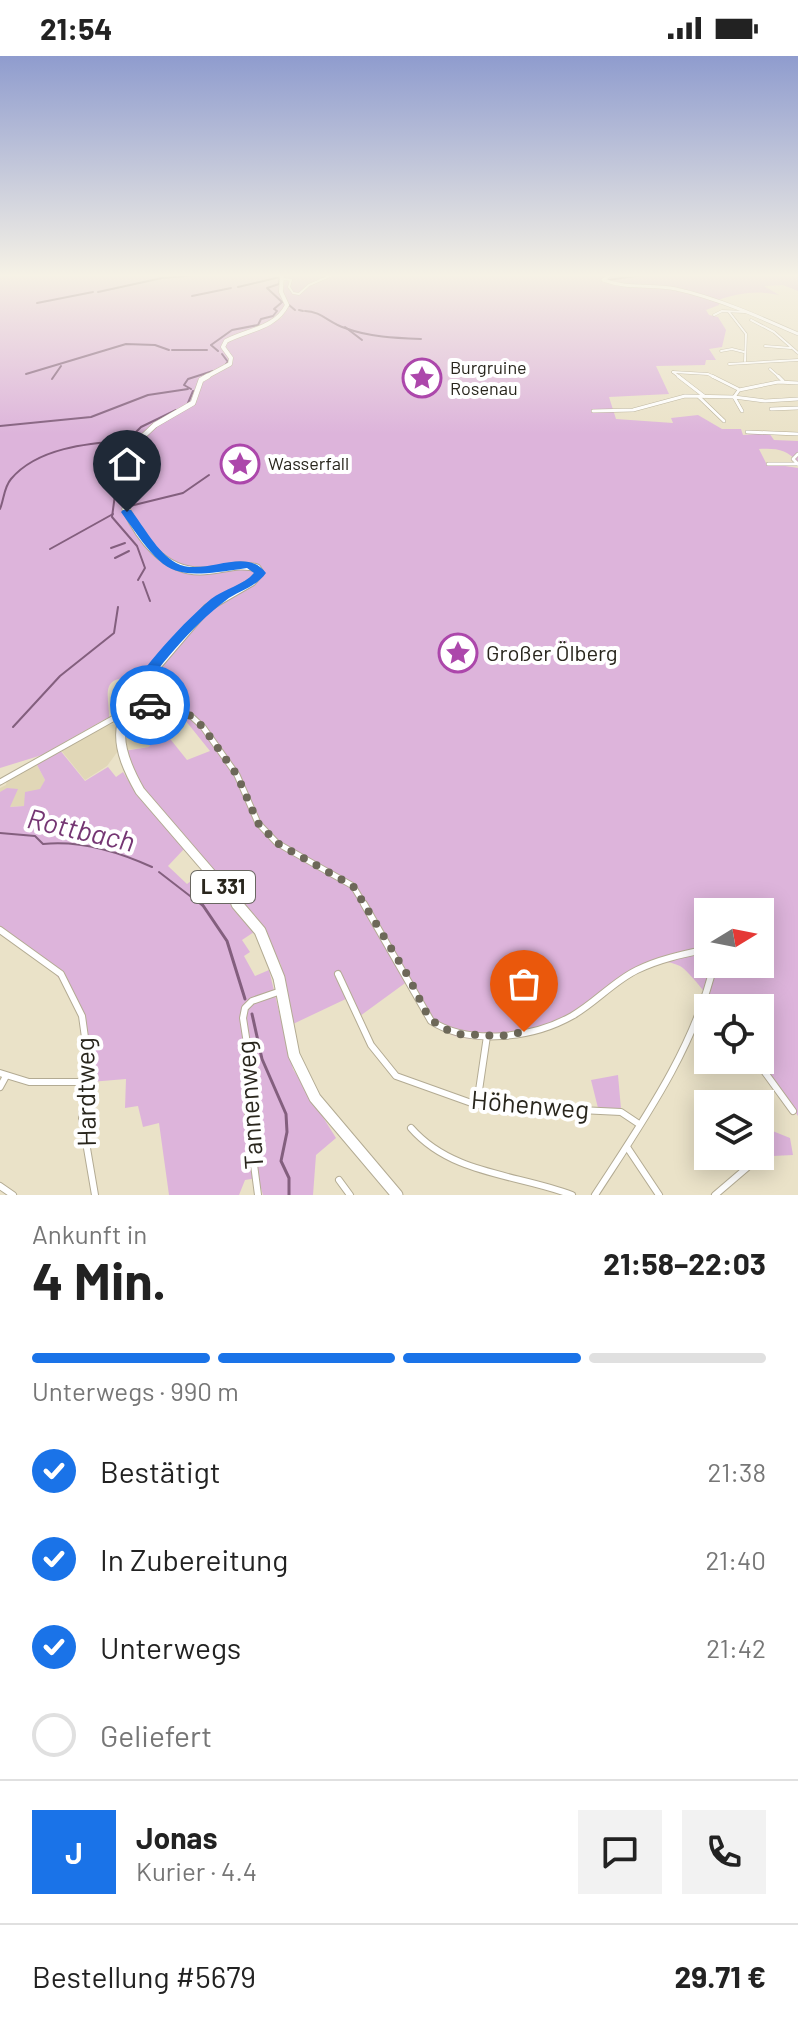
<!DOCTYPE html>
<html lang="de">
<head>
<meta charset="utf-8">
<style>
  :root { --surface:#fff; --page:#f2f2f2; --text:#222; --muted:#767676; --line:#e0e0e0; --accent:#1a73e8 }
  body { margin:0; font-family:Barlow,sans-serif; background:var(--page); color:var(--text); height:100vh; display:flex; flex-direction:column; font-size:30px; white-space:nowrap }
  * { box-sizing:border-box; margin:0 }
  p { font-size:26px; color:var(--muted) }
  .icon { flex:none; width:44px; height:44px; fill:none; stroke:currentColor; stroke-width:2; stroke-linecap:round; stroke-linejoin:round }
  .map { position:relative; height:1139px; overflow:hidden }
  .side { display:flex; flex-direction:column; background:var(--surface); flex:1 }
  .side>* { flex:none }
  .needle { width:52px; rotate:80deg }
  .buttons { position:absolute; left:694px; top:842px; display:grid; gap:16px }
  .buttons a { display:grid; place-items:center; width:80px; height:80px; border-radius:0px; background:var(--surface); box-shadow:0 4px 20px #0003; font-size:40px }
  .pin { position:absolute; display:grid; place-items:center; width:68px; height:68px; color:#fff; margin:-82px -34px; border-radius:50% 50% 50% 0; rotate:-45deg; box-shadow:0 0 8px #0007 }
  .pin .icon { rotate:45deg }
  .courier { position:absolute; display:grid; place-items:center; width:80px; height:80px; margin:-40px; border:6px solid #1a73e8; border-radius:50%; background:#fff; color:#222; box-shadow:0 2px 10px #0007 }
  .headline em { font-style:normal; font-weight:700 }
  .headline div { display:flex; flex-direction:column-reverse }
  .headline { display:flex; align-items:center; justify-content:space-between; height:136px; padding:0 32px }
  h1 { font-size:52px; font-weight:700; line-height:60px }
  .bar { display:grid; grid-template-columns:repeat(4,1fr); gap:12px 8px; align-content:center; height:96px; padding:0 32px }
  .bar i { height:10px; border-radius:6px; background:var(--line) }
  .bar .active { background:var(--accent) }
  .bar p { grid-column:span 4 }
  .line { display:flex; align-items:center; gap:20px; padding:0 32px; border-top:2px solid var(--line) }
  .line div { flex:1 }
  .round { display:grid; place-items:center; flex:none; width:84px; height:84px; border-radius:0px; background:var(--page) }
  ol { padding:0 32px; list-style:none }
  li { display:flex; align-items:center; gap:24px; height:88px }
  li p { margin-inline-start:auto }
  li .icon { padding:8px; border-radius:50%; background:var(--accent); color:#fff; stroke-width:4 }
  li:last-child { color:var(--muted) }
  li i { width:44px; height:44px; border:4px solid var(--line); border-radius:50% }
  .status { display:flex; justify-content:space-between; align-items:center; height:56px; padding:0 40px; background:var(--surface); direction:ltr }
  .status svg { height:22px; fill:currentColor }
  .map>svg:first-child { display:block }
  .built { fill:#e1d7b7 }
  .green { fill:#ddb4db; fill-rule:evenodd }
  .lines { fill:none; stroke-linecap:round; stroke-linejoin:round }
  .stream-far1 { stroke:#835f7e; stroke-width:2 }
  .stream { stroke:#835f7e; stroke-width:3 }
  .minor-far3-casing { stroke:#b3ab93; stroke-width:3 }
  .minor-far2-casing { stroke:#b3ab93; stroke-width:4 }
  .minor-far1-casing { stroke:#b3ab93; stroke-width:7 }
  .minor-casing { stroke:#b3ab93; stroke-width:8 }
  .secondary-casing { stroke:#b3ab93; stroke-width:4 }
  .primary-far4-casing { stroke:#b3ab93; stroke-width:5 }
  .primary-far3-casing { stroke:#b3ab93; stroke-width:6 }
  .primary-far2-casing { stroke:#b3ab93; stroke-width:9 }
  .primary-far1-casing { stroke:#b3ab93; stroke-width:11 }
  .primary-casing { stroke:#b3ab93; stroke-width:13 }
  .minor-far3 { stroke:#fff; stroke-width:2 }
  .minor-far2 { stroke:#fff; stroke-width:3 }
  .minor-far1 { stroke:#fff; stroke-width:5 }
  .minor { stroke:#fff; stroke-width:6 }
  .secondary { stroke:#fff; stroke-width:3 }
  .primary-far4 { stroke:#fff; stroke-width:4 }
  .primary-far3 { stroke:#fff; stroke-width:5 }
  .primary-far2 { stroke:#fff; stroke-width:7 }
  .primary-far1 { stroke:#fff; stroke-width:9 }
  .primary { stroke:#fff; stroke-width:11 }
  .route { fill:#1a73e8 }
  .done { stroke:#6d6859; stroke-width:8; stroke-dasharray:0 14.4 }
  .labels { text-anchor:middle; stroke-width:8; stroke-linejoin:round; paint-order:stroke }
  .far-poi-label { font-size:18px; fill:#29261d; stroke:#fff; text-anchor:start }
  .shield { fill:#fff; stroke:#696761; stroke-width:2 }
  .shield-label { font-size:20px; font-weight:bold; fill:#29261d }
  .poi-label { font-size:22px; fill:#29261d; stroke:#fff; text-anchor:start }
  .near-street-label { font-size:26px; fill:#29261d; stroke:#fff }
  .near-water-label { font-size:28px; font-style:italic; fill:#753673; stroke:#fff }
</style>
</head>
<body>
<div class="status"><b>21:54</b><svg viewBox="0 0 49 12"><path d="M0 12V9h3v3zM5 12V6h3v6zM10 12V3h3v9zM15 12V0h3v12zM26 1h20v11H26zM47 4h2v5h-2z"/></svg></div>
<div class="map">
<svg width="798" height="1139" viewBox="0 0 798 1139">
  <rect width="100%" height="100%" fill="#eae2c8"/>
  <g class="built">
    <path d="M156 649 170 655 167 660 154 663 149 691 118 695 107 710 85 724 60 693 102 670 124 667 125 660Z"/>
    <path d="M36 707 45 724 41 733 24 750 9 751 17 734 0 736V732L6 729 7 723Z"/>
  </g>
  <g class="green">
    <path d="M0 219H279L282 223 279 235 286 252 268 269 281 262 289 250 282 237 286 222 283 219H798V235L783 229 764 230 779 239C756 234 740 237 718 244L719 249 706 254 709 259 718 261 726 274 722 291 709 293 716 304H706L705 309 656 310 669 338 609 341 616 363 673 367 671 362 698 359 722 373H741L743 379 769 377 774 384 798 385V407C788 393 775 392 759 393L766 407 798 412V1060L758 1004 760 952H717C709 942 690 916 680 910 640 890 602 945 573 962 540 981 496 988 459 981 450 980 440 971 432 966V960L388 885 386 887 408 925 360 960 350 941 293 968 281 909 267 882 141 735 128 714 123 695 149 691 154 676V663L167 661 171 655 156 649 155 645 129 652C134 639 146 634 153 623L149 619C172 593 195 560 225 541 237 533 255 530 262 517L252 507C229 505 207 518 184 513 162 508 132 472 128 450 124 431 132 393 145 379 159 363 183 360 197 345L200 328 232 308V301L224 291 232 282 261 270 226 284 222 291 230 305 227 311 198 326C194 334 198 341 191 348 180 357 165 361 153 369 121 392 114 448 139 478 150 491 161 510 178 515 203 521 235 501 256 514V520L226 536 199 558 128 641H125L133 624 130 622C100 621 109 640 109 661L42 699 0 712ZM185 664 210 695 187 704 163 674ZM708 856H760V908H708Z"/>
    <path d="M59 693 85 725 108 711 116 721 123 716 136 737 184 793 168 810 187 828 203 816 254 876 242 884 250 896 244 900 255 920 269 914 293 1013 336 1082 316 1099 313 1139H263L258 1122 245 1124 239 1139H169L159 1067 143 1071 138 1050 125 1052 126 1023 90 1026C86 940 69 923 0 874V736L7 732 18 733 10 751 24 750 25 736 40 733 45 724 36 707Z"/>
    <path d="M618 1019 621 1053 598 1052 591 1024Z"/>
    <path d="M760 1070 790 1082 793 1099 754 1101 760 1100Z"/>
  </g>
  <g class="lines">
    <g class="stream-far1">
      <path d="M280 222 279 228 267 232 282 246"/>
      <path d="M608 224 642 219"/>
      <path d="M238 231 280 221"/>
      <path d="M98 236 162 222 197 219"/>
      <path d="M192 240 231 232"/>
      <path d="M37 247 93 236"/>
      <path d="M289 249 295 254"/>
      <path d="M299 254 303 255"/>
      <path d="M305 255C321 255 329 267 345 272 369 281 395 282 421 283"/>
      <path d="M345 271 362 284"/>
      <path d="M172 294H207"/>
      <path d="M218 295 211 289 232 274 258 269 261 263 273 260 277 255 274 253 281 247"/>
      <path d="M222 298 228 306 226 308"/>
      <path d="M26 318 126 288 155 289 169 294"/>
      <path d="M52 323 61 310"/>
      <path d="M191 333 184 329 188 323 213 315"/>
      <path d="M188 347 193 335"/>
      <path d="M0 370 91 361 148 339 188 333"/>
      <path d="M130 393 125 387 141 371 176 354"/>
      <path d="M130 395 117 424 112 461 137 490 145 512 138 524"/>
      <path d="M130 450 183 437 209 419"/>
      <path d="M0 453C4 443 4 431 11 423 37 392 88 387 125 385"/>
      <path d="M111 492 125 487"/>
      <path d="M50 493 113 458"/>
      <path d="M115 502 129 495"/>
      <path d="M143 526 150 545"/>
      <path d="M13 671 60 620 114 577 118 551"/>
      <path d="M0 777 35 780 43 788C80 784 119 796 152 811"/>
      <path d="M159 816 203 850"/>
    </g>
    <g class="stream">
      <path d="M202 848 227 885 245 943"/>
      <path d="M252 958 262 1003 286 1058 287 1076 281 1105 289 1122V1139"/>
    </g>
    <g class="minor-far3-casing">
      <g id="minor-far3">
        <path d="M284 223 291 224 289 231 293 237 299 238 309 229 332 219"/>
        <path d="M729 256 746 278 745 305"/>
        <path d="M714 259 722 255 745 256"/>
        <path d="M751 264 774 276 798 297"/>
        <path d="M765 290 791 292"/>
        <path d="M721 295 732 293 744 296"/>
        <path d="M729 308 798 304"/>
        <path d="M770 313 780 322"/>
        <path d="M673 316 708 318 716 322"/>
        <path d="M673 316 681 322"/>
      </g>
    </g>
    <g class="minor-far2-casing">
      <g id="minor-far2">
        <path d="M678 320 704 340"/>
        <path d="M712 320 738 333"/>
        <path d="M778 320 783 325"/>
        <path d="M699 341 724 365"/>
        <path d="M771 353 798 352"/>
        <path d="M593 355 633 354 685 340 734 341 739 334 778 326 798 327"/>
        <path d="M742 355 734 341 765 345 798 343"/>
        <path d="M747 376 798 378"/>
        <path d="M798 398 793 403 798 408"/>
        <path d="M768 408H798"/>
      </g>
    </g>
    <g class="minor-far1-casing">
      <path id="minor-far1" d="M0 726 116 661 159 646 191 660 203 671 237 719 258 767 277 787 353 830 365 850"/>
    </g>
    <g class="minor-casing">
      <g id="minor">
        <path d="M364 848 431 965C470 990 533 982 572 960 595 947 614 925 637 914 659 903 684 898 708 893"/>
        <path d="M0 874 61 918 82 960 88 1003 82 1063 95 1139"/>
        <path d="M338 918 371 989 396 1020 477 1049 621 1056 639 1068"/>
        <path d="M707 942 716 952"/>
        <path d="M756 1004 793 1055"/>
        <path d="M0 1017 29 1026H87"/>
        <path d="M0 1031 6 1020"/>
        <path d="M477 1048 487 980"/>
        <path d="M411 1072C452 1119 517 1118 572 1139"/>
        <path d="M627 1091 659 1139"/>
        <path d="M339 1124 350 1139"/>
        <path d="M0 1130 13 1139"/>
        <path d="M258 1139 248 1063 250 1007 243 962 245 952 252 945 278 936"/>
        <path d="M595 1139C641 1068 695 992 714 908"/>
        <path d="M715 1139 756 1104"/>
      </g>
    </g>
    <g class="secondary-casing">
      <path id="secondary" d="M634 219H610L603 224C627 233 652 228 676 233 717 242 760 261 798 278"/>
    </g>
    <g class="primary-far4-casing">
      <path id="primary-far4" d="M204 322 230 308 231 302 223 291 226 285C247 274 276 272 287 249L281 236 282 219"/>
    </g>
    <g class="primary-far3-casing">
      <path id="primary-far3" d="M127 455 126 431 137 386 155 369 193 347 201 324 208 320"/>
    </g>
    <g class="primary-far2-casing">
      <path id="primary-far2" d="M126 453C140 483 164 515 200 515 221 515 237 506 257 512L260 517 252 526 207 552 143 627"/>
    </g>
    <g class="primary-far1-casing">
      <path id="primary-far1" d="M144 625C112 666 115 691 140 735L239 850"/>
    </g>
    <g class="primary-casing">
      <path id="primary" d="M237 848 260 875 279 922 294 999 315 1042 397 1139"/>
    </g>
    <use href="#minor-far3" class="minor-far3"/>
    <use href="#minor-far2" class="minor-far2"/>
    <use href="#minor-far1" class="minor-far1"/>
    <use href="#minor" class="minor"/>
    <use href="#secondary" class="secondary"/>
    <use href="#primary-far4" class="primary-far4"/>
    <use href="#primary-far3" class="primary-far3"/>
    <use href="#primary-far2" class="primary-far2"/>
    <use href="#primary-far1" class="primary-far1"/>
    <use href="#primary" class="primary"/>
  </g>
  <linearGradient id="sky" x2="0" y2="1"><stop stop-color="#8f9cce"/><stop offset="0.58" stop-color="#f6f2e6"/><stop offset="1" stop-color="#f6f2e6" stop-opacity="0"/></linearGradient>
  <rect width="798" height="378" fill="url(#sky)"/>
  <path class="route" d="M123 454H131C144 471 157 496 176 507 204 522 245 489 266 517 255 532 239 534 225 545 193 569 154 614 134 649L155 645V652L121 664 114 658C139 616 174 575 211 543 224 533 244 529 254 517L247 512C168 524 167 521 121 456Z"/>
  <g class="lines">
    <path class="done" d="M150 649 159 646 191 660 203 671 237 719 258 767 277 787 353 830 408 920 426 956 437 969 456 978 501 980 524 976"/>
  </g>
  <defs>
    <g id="sight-ring" transform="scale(2)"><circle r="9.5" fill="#fff" stroke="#ac47ab" stroke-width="1.5"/><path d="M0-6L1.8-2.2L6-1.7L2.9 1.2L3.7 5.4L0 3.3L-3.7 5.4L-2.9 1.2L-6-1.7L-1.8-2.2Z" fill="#ac47ab"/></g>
  </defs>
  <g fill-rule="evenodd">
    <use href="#sight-ring" x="422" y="322"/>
    <use href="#sight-ring" x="240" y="408"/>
    <use href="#sight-ring" x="458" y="597"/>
  </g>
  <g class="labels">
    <g class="far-poi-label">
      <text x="450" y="318">Burgruine<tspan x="450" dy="21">Rosenau</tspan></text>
      <text x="268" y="414">Wasserfall</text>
    </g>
    <rect class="shield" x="191" y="815" width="64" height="32" rx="6"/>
    <g class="shield-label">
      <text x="223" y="838">L 331</text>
    </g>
    <g class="poi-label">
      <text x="486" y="605">Großer Ölberg</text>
    </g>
    <g class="near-street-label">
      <text transform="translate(86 1036) rotate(-91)" y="9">Hardtweg</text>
      <text transform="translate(250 1049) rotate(-94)" y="9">Tannenweg</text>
      <text transform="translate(530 1049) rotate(5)" y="9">Höhenweg</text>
    </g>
    <g class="near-water-label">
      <text transform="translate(81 774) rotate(13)" y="10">Rottbach</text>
    </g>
  </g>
</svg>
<div class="buttons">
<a><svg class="needle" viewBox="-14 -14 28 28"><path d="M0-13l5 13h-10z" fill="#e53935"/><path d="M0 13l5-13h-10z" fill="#767676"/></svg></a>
<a><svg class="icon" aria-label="locate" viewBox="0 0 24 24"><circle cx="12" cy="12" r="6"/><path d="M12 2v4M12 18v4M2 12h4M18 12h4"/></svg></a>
<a><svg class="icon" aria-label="layers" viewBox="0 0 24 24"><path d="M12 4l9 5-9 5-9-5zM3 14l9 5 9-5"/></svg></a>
</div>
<div class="pin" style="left:524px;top:976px;background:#ea580c"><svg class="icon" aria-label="bag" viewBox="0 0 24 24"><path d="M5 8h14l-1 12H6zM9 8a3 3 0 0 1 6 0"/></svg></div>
<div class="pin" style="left:127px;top:456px;background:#1f2937"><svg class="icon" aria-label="home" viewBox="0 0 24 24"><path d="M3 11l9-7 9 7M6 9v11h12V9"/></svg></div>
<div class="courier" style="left:150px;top:649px"><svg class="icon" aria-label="car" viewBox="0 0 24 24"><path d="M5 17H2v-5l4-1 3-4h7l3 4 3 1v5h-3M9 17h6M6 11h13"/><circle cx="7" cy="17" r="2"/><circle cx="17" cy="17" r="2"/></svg></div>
</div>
<section class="side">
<div class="headline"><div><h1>4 Min.</h1><p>Ankunft in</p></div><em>21:58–22:03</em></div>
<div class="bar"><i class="active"></i><i class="active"></i><i class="active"></i><i></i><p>Unterwegs · 990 m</p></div>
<ol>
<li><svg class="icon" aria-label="check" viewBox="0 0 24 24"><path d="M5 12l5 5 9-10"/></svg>Bestätigt<p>21:38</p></li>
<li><svg class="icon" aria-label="check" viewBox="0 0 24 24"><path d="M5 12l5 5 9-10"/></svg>In Zubereitung<p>21:40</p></li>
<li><svg class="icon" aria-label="check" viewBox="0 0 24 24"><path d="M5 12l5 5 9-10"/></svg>Unterwegs<p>21:42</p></li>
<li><i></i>Geliefert</li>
</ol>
<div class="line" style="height:144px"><b class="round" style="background:var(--accent);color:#fff">J</b><div><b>Jonas</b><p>Kurier · 4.4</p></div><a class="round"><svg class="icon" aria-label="chat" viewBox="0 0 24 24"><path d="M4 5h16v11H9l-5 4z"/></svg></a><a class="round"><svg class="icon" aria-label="phone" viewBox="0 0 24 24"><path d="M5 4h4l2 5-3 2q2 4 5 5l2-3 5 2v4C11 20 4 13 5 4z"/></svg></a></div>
<div class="line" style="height:104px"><div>Bestellung #5679</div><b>29.71 €</b></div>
</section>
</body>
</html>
